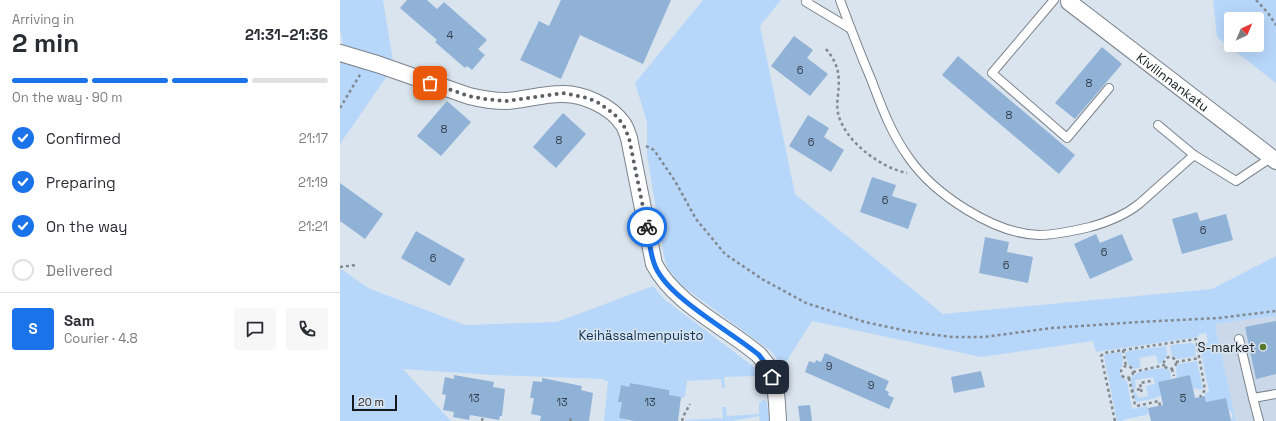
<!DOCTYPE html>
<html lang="en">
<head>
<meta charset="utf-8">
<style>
  :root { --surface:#fff; --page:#f7f7f7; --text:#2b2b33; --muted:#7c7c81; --line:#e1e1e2; --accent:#1a73e8 }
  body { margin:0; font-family:"Space Grotesk",sans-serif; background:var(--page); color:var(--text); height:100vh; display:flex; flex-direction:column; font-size:15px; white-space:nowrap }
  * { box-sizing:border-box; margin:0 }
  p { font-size:13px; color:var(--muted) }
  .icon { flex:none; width:22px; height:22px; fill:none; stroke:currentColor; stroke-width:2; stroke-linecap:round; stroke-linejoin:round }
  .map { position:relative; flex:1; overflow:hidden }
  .drawer { display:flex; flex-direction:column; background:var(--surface); width:340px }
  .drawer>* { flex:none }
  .needle { width:26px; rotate:44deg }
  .controls { position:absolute; left:884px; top:12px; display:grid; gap:8px }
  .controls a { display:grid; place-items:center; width:40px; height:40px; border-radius:4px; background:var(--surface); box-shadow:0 4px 16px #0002; font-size:20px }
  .scale { position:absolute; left:12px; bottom:10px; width:45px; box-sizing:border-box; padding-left:4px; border:2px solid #15191c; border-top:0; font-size:11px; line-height:14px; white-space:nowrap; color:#15191c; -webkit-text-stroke:3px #dae4ee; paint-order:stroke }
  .pin { position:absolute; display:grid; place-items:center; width:34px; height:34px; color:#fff; margin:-17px; border-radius:8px; box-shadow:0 2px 6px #0006 }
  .courier { position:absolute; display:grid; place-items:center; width:40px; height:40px; margin:-20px; border:3px solid #1a73e8; border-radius:50%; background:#fff; color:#222; box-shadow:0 1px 5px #0007 }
  .headline em { font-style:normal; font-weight:800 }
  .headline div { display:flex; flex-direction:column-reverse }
  .headline { display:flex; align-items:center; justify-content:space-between; height:68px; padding:0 12px }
  h1 { font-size:26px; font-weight:800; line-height:30px }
  .bar { display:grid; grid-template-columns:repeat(4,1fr); gap:6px 4px; align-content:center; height:48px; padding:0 12px }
  .bar i { height:5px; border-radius:3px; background:var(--line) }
  .bar .selected { background:var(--accent) }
  .bar p { grid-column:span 4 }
  .line { display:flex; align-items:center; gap:10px; padding:0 12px; border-top:1px solid var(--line) }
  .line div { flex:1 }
  .round { display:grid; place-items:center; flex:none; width:42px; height:42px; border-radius:4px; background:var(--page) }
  ol { padding:0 12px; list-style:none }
  li { display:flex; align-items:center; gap:12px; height:44px }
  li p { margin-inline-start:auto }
  li .icon { padding:4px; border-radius:50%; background:var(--accent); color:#fff; stroke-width:4 }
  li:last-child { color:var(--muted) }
  li i { width:22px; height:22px; border:2px solid var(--line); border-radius:50% }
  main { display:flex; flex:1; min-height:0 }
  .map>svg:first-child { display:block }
  .built { fill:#cad8e9 }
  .green { fill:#b7d7fa; fill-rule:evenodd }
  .building { fill:#91b2d7 }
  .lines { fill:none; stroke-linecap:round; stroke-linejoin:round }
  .lane-casing { stroke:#7a838c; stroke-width:10 }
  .street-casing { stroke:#7a838c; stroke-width:18 }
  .path { stroke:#828990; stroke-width:2.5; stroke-dasharray:3 3; stroke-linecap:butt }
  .lane { stroke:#fff; stroke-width:8 }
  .street { stroke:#fff; stroke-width:16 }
  .done { stroke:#5a6066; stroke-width:4; stroke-dasharray:0 7.2 }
  .route { stroke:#1a73e8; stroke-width:5 }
  .poi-dot { fill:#57782e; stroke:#dae4ee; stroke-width:1.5 }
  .labels { text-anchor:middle; stroke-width:3; stroke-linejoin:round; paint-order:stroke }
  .number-label { font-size:11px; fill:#343f4b }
  .street-label { font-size:13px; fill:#15191c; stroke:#dae4ee }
  .park-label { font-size:13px; fill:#0c3053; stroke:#dae4ee }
  .poi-label { font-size:13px; fill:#15191c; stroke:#dae4ee; text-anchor:end }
</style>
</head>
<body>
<main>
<section class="drawer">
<div class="headline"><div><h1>2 min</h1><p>Arriving in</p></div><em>21:31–21:36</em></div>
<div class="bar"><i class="selected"></i><i class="selected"></i><i class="selected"></i><i></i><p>On the way · 90 m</p></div>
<ol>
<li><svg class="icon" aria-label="check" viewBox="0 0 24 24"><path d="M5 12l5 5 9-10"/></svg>Confirmed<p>21:17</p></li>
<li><svg class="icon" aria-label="check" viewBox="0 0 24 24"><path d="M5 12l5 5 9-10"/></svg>Preparing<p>21:19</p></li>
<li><svg class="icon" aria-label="check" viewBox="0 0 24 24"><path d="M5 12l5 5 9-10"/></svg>On the way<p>21:21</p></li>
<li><i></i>Delivered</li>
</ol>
<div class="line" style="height:72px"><b class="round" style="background:var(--accent);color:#fff">S</b><div><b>Sam</b><p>Courier · 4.8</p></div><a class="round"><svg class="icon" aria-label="chat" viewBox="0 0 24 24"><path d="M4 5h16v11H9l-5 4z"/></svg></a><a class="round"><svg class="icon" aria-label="phone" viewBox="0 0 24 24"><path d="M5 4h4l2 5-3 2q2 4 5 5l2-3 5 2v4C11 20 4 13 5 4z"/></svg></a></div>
</section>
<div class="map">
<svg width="936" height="421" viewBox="0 0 936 421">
  <rect width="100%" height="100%" fill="#dae4ee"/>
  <path class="built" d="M936 316V421H896L875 324Z"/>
  <g class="green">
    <path d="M0 0H43L53 61 3 45 0 29Z"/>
    <path d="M363 0H441L420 26 455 194 603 314 872 289 936 256V316L875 324 896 421H891L890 418 893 417 891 411H889L886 398 867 402 865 393 869 392 860 347 861 345 868 343 866 333 859 334 858 337 756 352 753 341 641 357 472 321 443 367 432 352 341 285 327 267 324 256 307 155V122L295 83Z"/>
    <path d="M873 0H936V83L877 37ZM891 19H917V45H891Z"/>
    <path d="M0 63 22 67 47 76 0 144Z"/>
    <path d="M0 268 28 288 125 325 217 322 313 286 325 300 418 370 424 384V389H419L418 376 384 377 385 388H382L381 379 347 381 345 396 343 398 329 395V390L313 387 297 389 298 384 290 383 289 387 281 386 278 401 282 402 279 418 289 421H264L268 381H264V379L152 375 63 369 111 421H0Z"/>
    <path d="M851 343 855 345 856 356 838 359 832 356 830 347 831 345Z"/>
    <path d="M826 346 827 356 822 363 818 364 816 355 799 358 801 367 795 369 788 364 785 353 788 351Z"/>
    <path d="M779 352 782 353 783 365C777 371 780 376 787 381L792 409 807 406 809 414 783 420V421H777L764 357 766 354Z"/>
    <path d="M857 361 863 389 858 390V388L853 389 850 375 837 378 836 369 838 364Z"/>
    <path d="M824 368 830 371 831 379 818 382 821 396 816 397 817 398 796 402 793 393 796 392 798 398 808 396 806 386 815 384 813 377 795 380 796 388 792 389C792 386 791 382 791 379 793 371 816 369 824 368Z"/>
    <path d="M424 400 427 402 429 421H420L419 416 392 421H345L346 420 383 418 382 407H386L387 416 419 414V403Z"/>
  </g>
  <g class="building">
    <path d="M67 0H87L97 9 104 2 147 40 138 49 145 55 132 70 127 66 125 68 95 42 97 40 60 8Z"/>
    <path d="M221 0H331L303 64 240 35 221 79 180 60 199 21 209 26Z"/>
    <path d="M454 36 473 50 467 58 488 74 470 96 431 66Z"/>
    <path d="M762 47 782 64 735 119 715 103Z"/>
    <path d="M618 56 735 155 719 174 602 75Z"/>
    <path d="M107 101 131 122 101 156 77 136Z"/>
    <path d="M223 113 246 134 216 168 193 147Z"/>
    <path d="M468 115 489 128 484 137 504 150 491 172 449 146Z"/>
    <path d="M532 177 556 185 552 196 577 204 568 229 520 212Z"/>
    <path d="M0 183 43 214 25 239 0 221Z"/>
    <path d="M857 212 860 221 886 214 893 240 842 254 832 219Z"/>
    <path d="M76 231 125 259 110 286 61 258Z"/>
    <path d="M756 234 760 243 782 234 793 260 750 279 734 244Z"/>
    <path d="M645 237 669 242 667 252 693 257 688 283 639 273Z"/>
    <path d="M936 321V374L916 379 905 327Z"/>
    <path d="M485 353 549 381 545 390 549 392 548 395 554 398 549 409 465 372 469 361 475 363 476 360 481 362Z"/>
    <path d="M641 371 645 387 614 393 611 377Z"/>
    <path d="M114 375 154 382 153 387 165 389 162 416H160L159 420 130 415 129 420 113 417 114 412 103 410 106 395 102 394 105 377 114 379Z"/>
    <path d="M850 375 855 398 865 396 866 402 886 398 891 421H811L808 408 823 405 818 382Z"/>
    <path d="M202 378 242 386 241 390 253 393 249 421H200L201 416 191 414 194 398H190L193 381 202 382Z"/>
    <path d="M290 383 329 390V395L341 397 338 421H294L279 418 282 402H278L281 385 289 387Z"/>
    <path d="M470 405 472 421H460L458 406Z"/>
  </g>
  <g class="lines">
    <g class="lane-casing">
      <g id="lane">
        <path d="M468 0 466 2 511 29"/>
        <path d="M500 0C510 27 520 53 531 79 542 108 551 133 569 158 594 194 654 234 699 235 716 235 733 231 750 227 768 222 784 216 799 204L854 155 896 181 932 157"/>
        <path d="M714 0 652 73 727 138 769 88"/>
        <path d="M818 125 854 155"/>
        <path d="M899 339 913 398"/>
        <path d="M919 421 913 398 936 394"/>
      </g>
    </g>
    <g class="street-casing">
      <g id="street">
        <path id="s1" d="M729 2 936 161"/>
        <path d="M0 53 37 64 129 96C141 99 153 101 166 101 184 100 203 94 221 94 242 93 271 106 283 124 286 128 287 133 289 138L314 264C335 304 385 326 419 355 422 359 426 363 429 368 437 384 437 404 438 421"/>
      </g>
    </g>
    <g class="path">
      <path d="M916 0 928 13 936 25"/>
      <path d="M486 49C499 65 500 75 498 95 497 101 497 107 498 113 504 141 541 168 567 173"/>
      <path d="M0 108 21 73"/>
      <path d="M306 146 314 150 335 181 356 219 385 254 422 279 466 303 525 322 572 332 612 337H644L712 328 799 322 879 318 936 311"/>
      <path d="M0 267 16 265"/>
      <path d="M783 350 786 366"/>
      <circle cx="830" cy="363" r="6"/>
      <path d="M836 362 859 358"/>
      <circle cx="787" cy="372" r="6"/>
      <path d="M832 369 834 376"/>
      <path d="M793 372 825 365"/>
      <path d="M789 378 795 405 797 406 819 401 820 406"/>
      <path d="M801 389 802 395"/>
      <path d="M791 391 801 389 800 383 811 381"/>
      <path d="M142 421 143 416"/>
      <path d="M230 421 231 417"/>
      <path d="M342 421 344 415 350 404"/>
      <path d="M775 421 761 356 764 353 856 339 865 390 860 397"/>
    </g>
    <use href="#lane" class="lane"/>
    <use href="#street" class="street"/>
  </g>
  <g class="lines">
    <path class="done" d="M90 83 129 96 144 99 166 101 223 93 248 98 259 103 274 114 283 124 289 138 307 227"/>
    <path class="route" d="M307 227C309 239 310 252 314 263 324 296 392 332 419 355L428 367 432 377"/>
  </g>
  <circle class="poi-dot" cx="923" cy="347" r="4"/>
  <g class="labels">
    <g class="number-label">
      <text x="110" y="39">4</text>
      <text x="460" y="74">6</text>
      <text x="749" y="87">8</text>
      <text x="669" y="119">8</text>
      <text x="104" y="133">8</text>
      <text x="219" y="144">8</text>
      <text x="471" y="146">6</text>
      <text x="545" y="204">6</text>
      <text x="863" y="234">6</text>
      <text x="764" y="256">6</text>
      <text x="93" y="262">6</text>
      <text x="666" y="269">6</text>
      <text x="489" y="370">9</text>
      <text x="531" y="389">9</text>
      <text x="134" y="402">13</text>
      <text x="843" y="402">5</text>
      <text x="222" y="406">13</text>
      <text x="310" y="406">13</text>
    </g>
    <g class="street-label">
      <text dy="5" stroke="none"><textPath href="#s1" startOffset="131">Kivilinnankatu</textPath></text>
    </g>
    <g class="park-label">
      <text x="301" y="340">Keihässalmenpuisto</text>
    </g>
    <g class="poi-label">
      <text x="915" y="352">S-market</text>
    </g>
  </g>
</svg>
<div class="controls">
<a><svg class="needle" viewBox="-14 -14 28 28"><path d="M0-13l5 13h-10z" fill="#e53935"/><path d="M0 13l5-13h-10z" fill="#7c7c81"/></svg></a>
</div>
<div class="scale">20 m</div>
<div class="pin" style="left:90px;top:83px;background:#ea580c"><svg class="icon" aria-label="bag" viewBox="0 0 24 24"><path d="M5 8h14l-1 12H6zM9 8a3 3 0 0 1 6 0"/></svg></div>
<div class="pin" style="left:432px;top:377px;background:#1f2937"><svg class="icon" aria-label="home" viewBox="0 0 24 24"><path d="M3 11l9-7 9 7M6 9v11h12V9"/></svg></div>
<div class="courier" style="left:307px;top:227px"><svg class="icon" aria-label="bike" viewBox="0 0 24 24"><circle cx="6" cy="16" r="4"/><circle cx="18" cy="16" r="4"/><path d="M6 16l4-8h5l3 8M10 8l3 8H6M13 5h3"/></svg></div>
</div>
</main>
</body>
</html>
